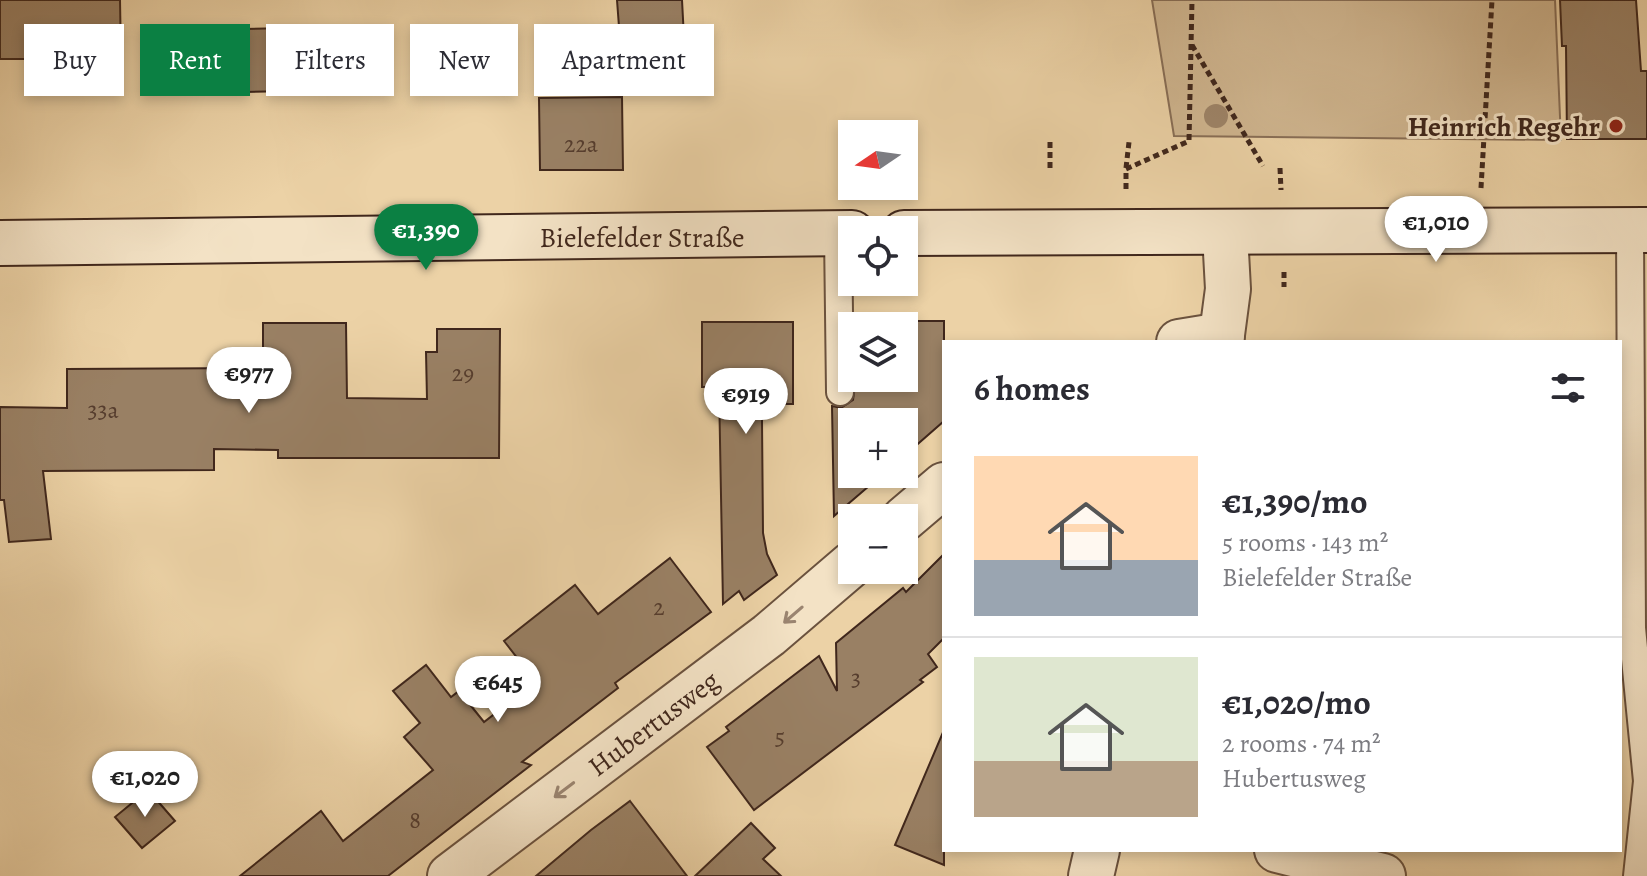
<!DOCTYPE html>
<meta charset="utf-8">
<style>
:root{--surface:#fff;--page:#f7f7f7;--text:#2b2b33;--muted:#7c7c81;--line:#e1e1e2;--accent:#0b8043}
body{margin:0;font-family:Alegreya,serif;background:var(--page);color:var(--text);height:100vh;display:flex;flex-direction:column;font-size:30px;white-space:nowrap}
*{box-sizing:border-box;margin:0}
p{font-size:26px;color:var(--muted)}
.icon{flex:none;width:44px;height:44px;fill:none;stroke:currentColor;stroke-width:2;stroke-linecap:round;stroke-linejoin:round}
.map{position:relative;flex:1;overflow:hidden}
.sheet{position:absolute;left:942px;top:340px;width:680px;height:512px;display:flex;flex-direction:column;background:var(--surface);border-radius:0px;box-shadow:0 4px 12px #0003}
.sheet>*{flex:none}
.top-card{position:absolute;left:24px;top:24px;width:760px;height:72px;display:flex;gap:16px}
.needle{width:52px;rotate:257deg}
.buttons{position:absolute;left:838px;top:120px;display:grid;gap:16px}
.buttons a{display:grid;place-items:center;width:80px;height:80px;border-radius:0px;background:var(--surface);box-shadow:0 4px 12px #0003;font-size:40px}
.price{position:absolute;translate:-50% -68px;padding:0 18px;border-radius:28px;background:#fff;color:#222;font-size:26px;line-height:52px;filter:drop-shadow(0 2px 4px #0008)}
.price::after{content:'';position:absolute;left:50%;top:48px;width:24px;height:18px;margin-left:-12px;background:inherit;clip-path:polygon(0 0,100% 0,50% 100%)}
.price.active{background:var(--accent);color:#fff}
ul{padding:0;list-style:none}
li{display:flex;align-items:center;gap:24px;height:200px;padding:0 32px}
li+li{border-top:2px solid var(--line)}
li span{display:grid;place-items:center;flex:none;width:224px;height:160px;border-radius:0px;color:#555}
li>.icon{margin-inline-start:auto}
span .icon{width:96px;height:96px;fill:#fffc;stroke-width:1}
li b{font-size:34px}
h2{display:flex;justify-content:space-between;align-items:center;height:96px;padding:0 32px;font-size:34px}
.chip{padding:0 28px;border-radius:0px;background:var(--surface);box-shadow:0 4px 12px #0003;font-size:28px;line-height:72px}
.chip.active{background:var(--accent);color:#fff}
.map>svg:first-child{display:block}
.green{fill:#cfb58f;stroke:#886e56;stroke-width:2}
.building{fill:#998064;stroke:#40271c;stroke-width:2}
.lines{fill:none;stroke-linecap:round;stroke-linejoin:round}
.service-casing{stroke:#6b523e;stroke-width:30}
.minor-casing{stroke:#6b523e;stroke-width:48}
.tertiary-casing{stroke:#6b523e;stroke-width:48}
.secondary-casing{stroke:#40271c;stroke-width:48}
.path{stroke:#40271c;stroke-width:5;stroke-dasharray:6 4;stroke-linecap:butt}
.service{stroke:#f3e2c5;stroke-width:26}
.minor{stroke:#f3e2c5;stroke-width:44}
.tertiary{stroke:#f3e2c5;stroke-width:44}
.secondary{stroke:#f3e2c5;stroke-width:44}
.tree{fill:#9d8367}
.oneway{stroke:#9a8470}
.poi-dot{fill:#8f2418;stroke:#f3e2c5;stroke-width:3}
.labels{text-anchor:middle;stroke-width:6;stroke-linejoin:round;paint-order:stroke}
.number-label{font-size:24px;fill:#563d2e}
.poi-label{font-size:28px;font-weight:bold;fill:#40271c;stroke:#f3e2c5;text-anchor:end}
.street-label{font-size:28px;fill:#40271c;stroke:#f3e2c5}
</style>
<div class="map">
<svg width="1647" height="876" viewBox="0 0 1647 876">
<rect width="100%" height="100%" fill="#ecd2a6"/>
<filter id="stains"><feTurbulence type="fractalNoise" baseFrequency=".0025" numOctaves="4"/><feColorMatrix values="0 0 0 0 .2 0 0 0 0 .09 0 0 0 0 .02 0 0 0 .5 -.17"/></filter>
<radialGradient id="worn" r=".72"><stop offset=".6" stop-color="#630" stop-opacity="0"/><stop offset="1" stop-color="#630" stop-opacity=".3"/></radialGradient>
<!-- green -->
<path class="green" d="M1152,0h403l6,140 -387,-4z"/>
<!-- building -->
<g class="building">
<path d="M0,0h120l1,59h-121z"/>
<path d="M617,0h65l2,38 -64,2z"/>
<path d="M1560,0h76l5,71h6v68h-80l-1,-93h-4z"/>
<path d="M289,28l1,63 -45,1 -1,-63z"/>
<path d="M622,97l1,73h-83l-1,-72z"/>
<path d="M905,321h39v100l-40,35v-34h-52v52h31l-49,42 -2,-110 9,2 12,-8 3,-22h48v-52h-3z"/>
<path d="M702,322h91v82h-29l-2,17 1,112 4,21 10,21 -33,25 -5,-9 -16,13 -4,-217h-17z"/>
<path d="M263,323h83l1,75 80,1 -1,-47h11v-23h63l-1,129h-221v-8l-64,-1v21l-171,1 8,68 -42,3 -5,-42h-4v-93l67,1v-39l196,-1z"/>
<path d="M944,554v84l-16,16 9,13 -17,13 3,2 -169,128 -47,-63 22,-16 -3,-4 93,-71 18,35 -1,-48 67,-55 3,4z"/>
<path d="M670,558l41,54 -96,71 3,5 -96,74 9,3 -143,111h-148l81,-65 22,30 90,-71 -29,-33 16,-14 -27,-32 33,-26 25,32 8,-6 25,31 52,-40 -32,-41 71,-56 23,29z"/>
<path d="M944,730v135l-49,-20z"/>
<path d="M148,790l27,31 -33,27 -27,-31z"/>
<path d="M630,801l57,75h-151l55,-46z"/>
<path d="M751,823l24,25 -12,11 18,17h-86z"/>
</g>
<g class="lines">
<defs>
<g id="service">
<path d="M1630,231l2,397 15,153 -10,95"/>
<path d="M838,234l2,158"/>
</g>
<g id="minor">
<path d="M1179,342l43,-7"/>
<path d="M904,519l40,-34"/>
<path d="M1277,850l106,26"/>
<path d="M450,876l319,-241 83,-71"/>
</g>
<g id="tertiary">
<path d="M1221,342l7,-53 -3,-55"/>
<path d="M1091,876l6,-26"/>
</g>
<g id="secondary">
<path d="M904,233l743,-3"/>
<path d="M0,243l852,-10"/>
</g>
</defs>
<!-- service casing -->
<use href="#service" class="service-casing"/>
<!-- minor casing -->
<use href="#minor" class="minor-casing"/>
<!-- tertiary casing -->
<use href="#tertiary" class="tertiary-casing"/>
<!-- secondary casing -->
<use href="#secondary" class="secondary-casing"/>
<!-- path -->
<g class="path">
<path d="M1192,45l71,121"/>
<path d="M1050,142v27"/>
<path d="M1126,168l3,-26"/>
<path d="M1280,168l1,22"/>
<path d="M1481,188l11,-188"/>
<path d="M1126,189v-20l63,-28 3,-141"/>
<path d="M1284,272v15"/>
</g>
<!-- service -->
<use href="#service" class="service"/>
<!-- minor -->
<use href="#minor" class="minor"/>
<!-- tertiary -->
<use href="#tertiary" class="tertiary"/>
<!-- secondary -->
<use href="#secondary" class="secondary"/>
</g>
<!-- trees -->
<circle class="tree" cx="1216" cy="116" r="12"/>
<!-- one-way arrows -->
<defs><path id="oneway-shaft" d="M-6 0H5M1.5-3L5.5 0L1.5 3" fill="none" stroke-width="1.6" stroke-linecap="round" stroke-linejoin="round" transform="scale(2)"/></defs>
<g class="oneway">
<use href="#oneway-shaft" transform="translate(793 615) rotate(139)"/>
<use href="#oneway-shaft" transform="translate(564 790) rotate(143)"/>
</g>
<!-- markers -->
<circle class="poi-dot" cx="1616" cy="126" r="8"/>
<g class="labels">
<!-- number labels -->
<g class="number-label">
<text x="581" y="152">22a</text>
<text x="463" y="381">29</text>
<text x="103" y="418">33a</text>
<text x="659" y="615">2</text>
<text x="856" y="686">3</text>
<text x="780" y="745">5</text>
<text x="415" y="828">8</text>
</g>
<!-- poi labels -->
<g class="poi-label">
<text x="1600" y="136">Heinrich Regehr</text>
</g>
<!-- street labels -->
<g class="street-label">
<text x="642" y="247">Bielefelder Straße</text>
<text transform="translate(653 723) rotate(-37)" y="10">Hubertusweg</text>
</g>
</g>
<rect width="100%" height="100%" filter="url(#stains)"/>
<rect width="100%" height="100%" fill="url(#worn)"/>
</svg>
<div class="buttons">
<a><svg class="needle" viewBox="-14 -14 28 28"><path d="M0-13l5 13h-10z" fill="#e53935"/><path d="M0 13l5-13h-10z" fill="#7c7c81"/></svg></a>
<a><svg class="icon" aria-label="locate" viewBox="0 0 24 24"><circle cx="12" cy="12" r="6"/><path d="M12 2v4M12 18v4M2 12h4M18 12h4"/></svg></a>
<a><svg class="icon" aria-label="layers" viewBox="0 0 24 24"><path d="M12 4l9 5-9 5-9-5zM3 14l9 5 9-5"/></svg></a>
<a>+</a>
<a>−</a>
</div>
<b class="price" style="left:1436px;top:264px">€1,010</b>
<b class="price active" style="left:426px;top:272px">€1,390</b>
<b class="price" style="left:249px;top:415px">€977</b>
<b class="price" style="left:746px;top:436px">€919</b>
<b class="price" style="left:498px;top:724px">€645</b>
<b class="price" style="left:145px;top:819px">€1,020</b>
<div class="top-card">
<a class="chip">Buy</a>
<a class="chip active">Rent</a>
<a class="chip">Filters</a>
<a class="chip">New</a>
<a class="chip">Apartment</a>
</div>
<section class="sheet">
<h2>6 homes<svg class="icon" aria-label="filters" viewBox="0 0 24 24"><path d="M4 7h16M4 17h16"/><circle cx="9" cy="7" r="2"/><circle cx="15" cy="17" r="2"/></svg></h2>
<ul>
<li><span style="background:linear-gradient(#ffd9b3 65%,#9aa5b1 0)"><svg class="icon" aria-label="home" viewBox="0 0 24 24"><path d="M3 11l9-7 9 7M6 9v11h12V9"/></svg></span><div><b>€1,390/mo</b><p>5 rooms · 143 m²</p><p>Bielefelder Straße</p></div></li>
<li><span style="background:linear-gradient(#dfe7d0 65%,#b9a48a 0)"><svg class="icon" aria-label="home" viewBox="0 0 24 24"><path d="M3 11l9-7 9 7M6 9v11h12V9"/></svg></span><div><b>€1,020/mo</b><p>2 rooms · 74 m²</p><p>Hubertusweg</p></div></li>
</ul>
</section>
</div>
